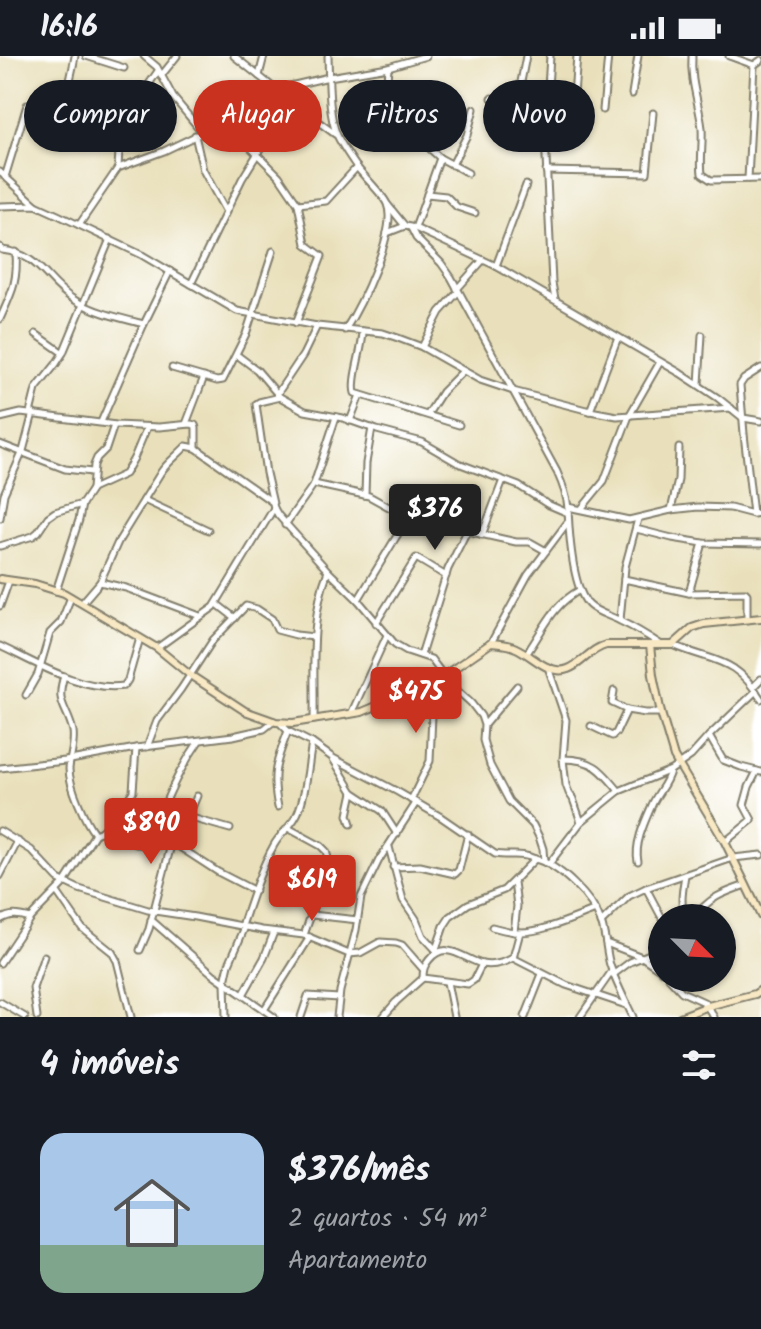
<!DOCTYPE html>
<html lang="pt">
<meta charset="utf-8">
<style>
:root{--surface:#171b24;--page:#242831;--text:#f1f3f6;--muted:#9ea1a6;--accent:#c8321e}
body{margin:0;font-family:Kalam,sans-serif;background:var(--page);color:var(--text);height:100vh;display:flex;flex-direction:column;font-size:30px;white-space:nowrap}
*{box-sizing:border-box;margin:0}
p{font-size:26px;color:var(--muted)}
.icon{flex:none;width:44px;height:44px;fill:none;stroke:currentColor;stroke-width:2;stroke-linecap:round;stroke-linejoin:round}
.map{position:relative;height:961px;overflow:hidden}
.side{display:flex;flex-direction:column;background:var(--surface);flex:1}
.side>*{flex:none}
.guide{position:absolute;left:24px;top:24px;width:714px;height:72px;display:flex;gap:16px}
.needle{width:52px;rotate:114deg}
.controls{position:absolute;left:648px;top:848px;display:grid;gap:16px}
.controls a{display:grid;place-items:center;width:88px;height:88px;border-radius:50%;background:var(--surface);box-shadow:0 2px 6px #0004;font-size:40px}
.price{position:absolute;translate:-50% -68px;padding:0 18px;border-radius:8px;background:var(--accent);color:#fff;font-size:26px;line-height:52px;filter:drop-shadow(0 2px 4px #0008)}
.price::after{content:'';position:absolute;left:50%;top:48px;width:24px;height:18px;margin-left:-12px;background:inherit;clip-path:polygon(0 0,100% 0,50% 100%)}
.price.on{background:#222;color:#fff}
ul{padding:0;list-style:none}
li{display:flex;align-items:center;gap:24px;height:200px;padding:0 40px}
li span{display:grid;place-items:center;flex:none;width:224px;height:160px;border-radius:24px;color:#555}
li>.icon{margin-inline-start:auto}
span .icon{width:96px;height:96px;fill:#fffc;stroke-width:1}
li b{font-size:34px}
h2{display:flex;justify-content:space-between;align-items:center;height:96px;padding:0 40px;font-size:34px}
.pill{padding:0 28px;border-radius:36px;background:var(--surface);box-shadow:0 2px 6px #0004;font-size:28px;line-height:72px}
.pill.on{background:var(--accent);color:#fff}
.status{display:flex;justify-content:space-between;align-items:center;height:56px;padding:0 40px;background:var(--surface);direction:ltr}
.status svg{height:22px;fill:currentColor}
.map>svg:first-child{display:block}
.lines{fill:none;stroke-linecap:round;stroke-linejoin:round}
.street-casing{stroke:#827e6c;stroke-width:9}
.secondary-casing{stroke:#827e6c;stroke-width:10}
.street{stroke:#fff;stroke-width:5}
.secondary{stroke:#f8e8c3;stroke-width:6}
</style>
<div class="status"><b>16:16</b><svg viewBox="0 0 49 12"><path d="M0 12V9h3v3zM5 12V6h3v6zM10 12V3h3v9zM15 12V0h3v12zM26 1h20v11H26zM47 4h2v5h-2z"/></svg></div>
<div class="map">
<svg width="761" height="961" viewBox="0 0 761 961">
<rect width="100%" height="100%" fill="#fff"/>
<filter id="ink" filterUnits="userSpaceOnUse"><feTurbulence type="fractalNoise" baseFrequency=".0125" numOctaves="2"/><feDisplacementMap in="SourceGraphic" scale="16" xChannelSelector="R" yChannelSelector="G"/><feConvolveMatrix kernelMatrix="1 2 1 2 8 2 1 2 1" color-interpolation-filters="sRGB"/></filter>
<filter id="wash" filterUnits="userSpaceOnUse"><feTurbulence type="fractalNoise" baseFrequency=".006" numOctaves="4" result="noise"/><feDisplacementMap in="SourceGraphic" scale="32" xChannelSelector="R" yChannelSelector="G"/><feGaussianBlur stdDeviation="1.8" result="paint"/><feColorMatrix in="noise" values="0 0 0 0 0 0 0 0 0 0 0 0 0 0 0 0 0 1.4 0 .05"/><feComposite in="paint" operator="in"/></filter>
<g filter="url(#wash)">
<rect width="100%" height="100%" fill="#e9e0bb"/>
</g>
<g filter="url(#ink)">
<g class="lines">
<defs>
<g id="street">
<path d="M86,0l38,12"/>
<path d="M144,0l13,11 16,30 29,35"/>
<path d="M234,0l60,48 41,30"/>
<path d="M328,0c1,23 0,58 9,79 5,11 13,22 19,31 8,11 27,28 31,38 11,26 -27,103 -42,126"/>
<path d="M550,0l-5,80 7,147 3,16"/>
<path d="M692,0c-2,25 7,47 10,72 1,16 -2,31 0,46l9,6 50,-1"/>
<path d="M729,0l25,9"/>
<path d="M754,9l7,-5"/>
<path d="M161,20l16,-20"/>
<path d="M259,20l5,-20"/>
<path d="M632,38l6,-38"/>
<path d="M386,39l44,54 10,9 28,15"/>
<path d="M492,42l25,4"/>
<path d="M573,52l4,-52"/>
<path d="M603,54l5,-54"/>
<path d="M56,58c12,-18 15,-37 19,-58"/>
<path d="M211,73l34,13 34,34 19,28 8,40 16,12 -26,67"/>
<path d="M375,76l11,-37 2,-28"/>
<path d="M511,78l15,-78"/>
<path d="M195,79l8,35 22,40"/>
<path d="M452,109l15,-30 7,-26"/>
<path d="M118,112c0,-40 18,-66 40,-97"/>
<path d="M546,115l101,2 6,-60"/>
<path d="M0,116l36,33"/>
<path d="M5,121l22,-72"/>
<path d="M748,123l6,-114"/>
<path d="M427,138l19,2 11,11 18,6"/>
<path d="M298,148l28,-3 31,-34"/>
<path d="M388,149l17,21"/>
<path d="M0,150l36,-1 22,10 84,40 95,56 80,15 66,7 15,5 24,9 58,33 33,11 77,20 27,5 114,-8"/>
<path d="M79,169l39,-57 46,-17 46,-22 46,-32 21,-8 52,-12 59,-10 38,-11"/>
<path d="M411,172l5,10 25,25 10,14 106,195c5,11 10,24 11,36 1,24 4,80 21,97 8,8 23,11 33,17 13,6 26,14 38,22"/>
<path d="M415,172l25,-70"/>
<path d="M387,177l18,-7 10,2 81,38 184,107 38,25 25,20 18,3"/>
<path d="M0,191l2,3c38,4 43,31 71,49 20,13 47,19 71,25"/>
<path d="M496,210l30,-81"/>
<path d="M191,228l51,-105 25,-41 5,-13 4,-6 18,-15"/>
<path d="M457,233l26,-29"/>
<path d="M0,263c12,-27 18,-37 16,-67"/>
<path d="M363,275c0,18 -12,48 -8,62l104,32"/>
<path d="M36,278l27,19"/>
<path d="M422,291l18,-35 18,-20"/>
<path d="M237,299l20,15 23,27 25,14 38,7 34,12 45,12 36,21 61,23 28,18 21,9"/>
<path d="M172,312l45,13 6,-1 23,-46 27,-83"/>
<path d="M699,328l3,-49"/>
<path d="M277,338l26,-39 14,-29"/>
<path d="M280,341l-21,5 -3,2 10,69 8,35 4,7 50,56 30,29 37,44 12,7 24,8 18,24 22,20 10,13 3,9 -1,15 7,25 19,36 24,24 6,12 4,12 1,13"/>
<path d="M590,355l28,-74"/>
<path d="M30,357l6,-24 20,-25 7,-11 47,-114"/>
<path d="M428,358l14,-22 20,-20"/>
<path d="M0,362l21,-5 95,12 43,2 32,-3 4,1 1,3v20"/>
<path d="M350,365l10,-26"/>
<path d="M101,366l43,-98 26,-53"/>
<path d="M186,368l18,-47"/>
<path d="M0,388l65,25 27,3"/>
<path d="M314,428l55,12 38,21"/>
<path d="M92,433l2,-24 3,-7 9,-9 8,-24"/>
<path d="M365,439l1,-32 6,-35"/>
<path d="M144,444l64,30"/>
<path d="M568,451l61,13 42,-10 27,-3 32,1 23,6 8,-1"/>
<path d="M582,452l22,-27 25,-65 31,-54"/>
<path d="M671,454l7,-30 1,-32"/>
<path d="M753,458l-9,-80 -4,-49 4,-6 17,-11"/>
<path d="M0,462l4,-24 19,-43 10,-38"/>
<path d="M285,469l29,-41 22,-67"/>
<path d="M636,473l36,9 31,5 58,1"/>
<path d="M482,479l21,-55"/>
<path d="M0,490l33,-10 5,-4 10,-15 7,-5 27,-8"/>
<path d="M624,523l65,14 56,-1 2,2v25"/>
<path d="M100,526l26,6 74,28"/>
<path d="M56,535l23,-71 3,-16 10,-15 33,-15 9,-16 13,-31"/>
<path d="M689,537l14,-50"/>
<path d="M358,544l60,-99 49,30 49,11h14l16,9"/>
<path d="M82,547l18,-21 18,-40 43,-70c7,-10 17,-17 25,-26l10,2 75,53"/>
<path d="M217,548l18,14"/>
<path d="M0,550l9,-25"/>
<path d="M620,564l5,-53 13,-48"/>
<path d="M376,567l40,-65 30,18"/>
<path d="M491,587l37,-68 39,-52"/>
<path d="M673,589c42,18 61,11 88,54"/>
<path d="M0,590c36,17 83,46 124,40l4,-6 12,-42"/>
<path d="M157,592l57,-41 60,-99"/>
<path d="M527,597c17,-24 25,-48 53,-63"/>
<path d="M421,599l27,-86 19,-38"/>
<path d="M548,611l18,53 -3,39 3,26 3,8 4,6 8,23"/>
<path d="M64,620c-9,28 3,30 9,55 2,14 -3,25 -4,38 0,16 16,53 26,65"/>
<path d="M753,631l8,-8"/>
<path d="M614,635l-2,12 15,7"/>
<path d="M26,639l12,-21 12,-41 11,-11 10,-25"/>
<path d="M351,658l36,-79"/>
<path d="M314,664c1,-51 -5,-100 14,-149"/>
<path d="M280,667l8,8 24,12 21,15 65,34 43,25 54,37c14,3 27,-2 40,5"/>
<path d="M485,668l32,-38"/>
<path d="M591,670l21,10 4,-3 11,-23 18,3h16"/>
<path d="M709,680l14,24 18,7 20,5"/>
<path d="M147,691l10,-26 24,-32 32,-49 33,-34 11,3 15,10 5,11 19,5 18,2"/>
<path d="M333,703l20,33 29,19 15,23"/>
<path d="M563,703c30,0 38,10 56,32"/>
<path d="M0,712l65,-7 71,-13 97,-12 31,-7 10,-8"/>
<path d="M411,744l19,-39 2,-46 8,-38"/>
<path d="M278,751c-7,-34 -2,-44 10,-76"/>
<path d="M188,761l42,12"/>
<path d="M351,768l-3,-9 5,-23"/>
<path d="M288,772l33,18 5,5 2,7 -1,8 -10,26 -6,23 -7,20"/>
<path d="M0,775l31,19 27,29 21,10 69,21 47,7 67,13 42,5 45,19 11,-1 20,-11 16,1 6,2 21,24"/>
<path d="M101,776l35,12 42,2 40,26 37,19"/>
<path d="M725,786l27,-22 -8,-15 5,-18 8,-16"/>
<path d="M149,790c13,-38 27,-72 50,-105"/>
<path d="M389,791l14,53 13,19 7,17 14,15"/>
<path d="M638,805c-4,-17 7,-40 14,-56 5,-12 15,-21 18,-34"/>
<path d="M549,808l32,-42 38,-31 52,-21 20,-14 18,-20 47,-45"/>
<path d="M393,811l27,-1 35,8 4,-4 9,-36"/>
<path d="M685,819c-2,13 -6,31 1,43"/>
<path d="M0,820l18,-35"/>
<path d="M514,826l3,24 -3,26"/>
<path d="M646,832l16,30"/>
<path d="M57,836l25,36 30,24 5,9 14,56"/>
<path d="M312,859l46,5"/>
<path d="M695,862c12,-20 30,-26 51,-33"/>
<path d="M0,864c11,-7 18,-5 30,-2"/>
<path d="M151,864l62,54 61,43"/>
<path d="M601,867l28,-27 17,-8 87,-30 28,-3"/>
<path d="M242,870c9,-27 18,-56 32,-81 7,-13 20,-20 25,-35 8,-21 9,-45 13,-67"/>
<path d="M492,871c8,2 17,5 26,5 23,1 56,-14 78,-22"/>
<path d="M606,887l36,14 20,14"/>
<path d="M436,893l8,-23 6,-9 18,-13 36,-14 31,-31c25,6 58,40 66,63 5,14 5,29 9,43 6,18 15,35 23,52"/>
<path d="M140,894l9,-21 22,-84 17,-28 9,-21"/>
<path d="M513,902l7,-26"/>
<path d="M0,907l30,-45 34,-35 31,-49c2,-1 4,-1 6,-3 4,-2 30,-36 32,-40l3,-43"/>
<path d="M614,918l16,-12 32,-13"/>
<path d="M423,922l45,6 6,-4 8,-16"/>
<path d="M669,922l13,14 22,10 10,15"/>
<path d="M447,926l7,35"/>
<path d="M243,939l21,-37 10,-26"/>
<path d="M0,946l25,15"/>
<path d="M264,954l46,-73"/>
<path d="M37,961l-4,-29 11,-32"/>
<path d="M226,961l-1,-35 4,-18 16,-37"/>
<path d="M301,961l7,-21 31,2"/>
<path d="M337,961l3,-26 16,-61 5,-33 18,-37 37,-57"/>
<path d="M383,961l13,-15 27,-24c0,-8 1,-12 6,-18 17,-21 34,-1 53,4 11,2 22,-1 31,-6l53,27 60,20"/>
<path d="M525,961l17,-43"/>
<path d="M580,961l32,-46"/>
</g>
<g id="secondary">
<path d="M0,523l35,5 29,9 93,55 33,27 55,36 31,11 17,1 69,-11 12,-5 35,-24 34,-7 48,-33c8,1 17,1 25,5 16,7 33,28 52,21 14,-5 22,-20 38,-24h67l19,-17 12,-4 57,-6"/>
<path d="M650,589l3,30 8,38 13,44 51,85 36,74"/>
<path d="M680,961l28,-11 47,-12 6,-4"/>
</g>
</defs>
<!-- street casing -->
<use href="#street" class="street-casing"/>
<!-- secondary casing -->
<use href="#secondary" class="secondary-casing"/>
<!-- street -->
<use href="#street" class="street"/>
<!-- secondary -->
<use href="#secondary" class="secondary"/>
</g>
</g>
</svg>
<div class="controls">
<a><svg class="needle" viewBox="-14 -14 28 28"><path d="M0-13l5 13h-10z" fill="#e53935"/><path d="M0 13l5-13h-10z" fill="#9ea1a6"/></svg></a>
</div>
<b class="price on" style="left:435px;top:496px">$376</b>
<b class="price" style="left:416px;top:679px">$475</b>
<b class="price" style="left:151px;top:810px">$890</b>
<b class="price" style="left:312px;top:867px">$619</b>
<div class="guide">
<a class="pill">Comprar</a>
<a class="pill on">Alugar</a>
<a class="pill">Filtros</a>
<a class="pill">Novo</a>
</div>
</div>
<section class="side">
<h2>4 imóveis<svg class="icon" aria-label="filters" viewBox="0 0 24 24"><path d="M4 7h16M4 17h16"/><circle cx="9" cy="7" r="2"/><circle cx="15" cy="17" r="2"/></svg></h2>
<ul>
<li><span style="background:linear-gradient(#a9c7e8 70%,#7fa58c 0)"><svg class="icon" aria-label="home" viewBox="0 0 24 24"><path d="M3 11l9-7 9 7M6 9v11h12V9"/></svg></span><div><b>$376/mês</b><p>2 quartos · 54 m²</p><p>Apartamento</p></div></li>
</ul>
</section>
